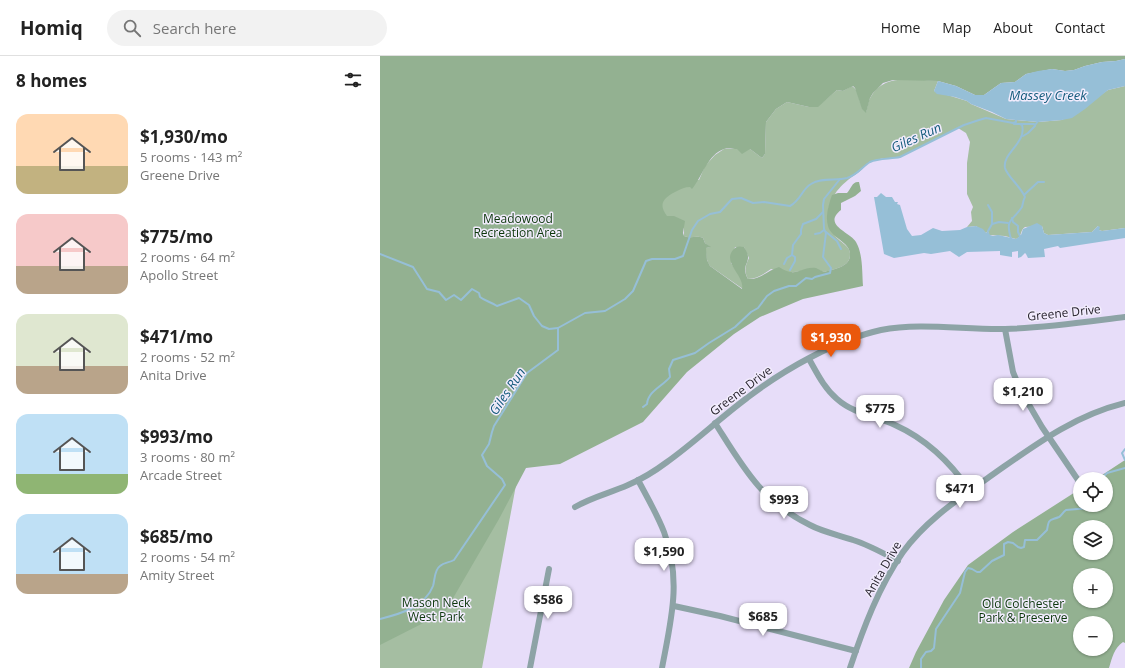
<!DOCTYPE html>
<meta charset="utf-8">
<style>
:root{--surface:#fff;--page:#f2f2f2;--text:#222;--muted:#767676;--line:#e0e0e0;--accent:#ea580c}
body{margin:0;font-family:"Open Sans",sans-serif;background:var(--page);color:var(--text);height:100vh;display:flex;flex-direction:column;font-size:15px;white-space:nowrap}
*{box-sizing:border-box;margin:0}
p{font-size:13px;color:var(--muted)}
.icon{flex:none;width:22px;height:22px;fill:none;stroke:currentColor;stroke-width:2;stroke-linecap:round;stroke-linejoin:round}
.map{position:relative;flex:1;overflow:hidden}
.panel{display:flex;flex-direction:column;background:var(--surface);width:380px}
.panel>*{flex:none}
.controls{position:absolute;left:693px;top:416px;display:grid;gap:8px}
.controls a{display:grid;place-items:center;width:40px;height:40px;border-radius:50%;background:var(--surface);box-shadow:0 1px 3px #0004;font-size:20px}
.price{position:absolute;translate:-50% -34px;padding:0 9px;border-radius:8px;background:#fff;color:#222;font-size:13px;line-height:26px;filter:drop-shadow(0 1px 2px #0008)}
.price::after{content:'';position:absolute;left:50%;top:24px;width:12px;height:9px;margin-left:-6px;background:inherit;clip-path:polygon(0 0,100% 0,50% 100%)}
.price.current{background:var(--accent);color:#fff}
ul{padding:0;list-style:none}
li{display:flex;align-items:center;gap:12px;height:100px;padding:0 16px}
li span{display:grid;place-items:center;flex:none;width:112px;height:80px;border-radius:12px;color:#555}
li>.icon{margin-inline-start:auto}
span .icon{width:48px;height:48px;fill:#fffc;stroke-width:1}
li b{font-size:17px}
h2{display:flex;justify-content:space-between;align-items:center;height:48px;padding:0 16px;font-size:17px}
header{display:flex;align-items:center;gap:24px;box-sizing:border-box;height:56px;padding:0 20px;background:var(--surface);border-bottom:1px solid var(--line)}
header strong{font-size:19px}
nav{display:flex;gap:22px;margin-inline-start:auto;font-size:14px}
.search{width:280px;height:36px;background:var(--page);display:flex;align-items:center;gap:10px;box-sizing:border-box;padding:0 14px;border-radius:22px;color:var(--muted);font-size:15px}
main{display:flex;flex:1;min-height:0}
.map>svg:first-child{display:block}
.green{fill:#a5bea2}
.forest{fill:#93b191;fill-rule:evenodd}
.water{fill:#96bfd7}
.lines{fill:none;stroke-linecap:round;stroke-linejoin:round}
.stream{stroke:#96bfd7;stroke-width:2}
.minor{stroke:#8da3a6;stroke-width:6}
.labels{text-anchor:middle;stroke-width:3;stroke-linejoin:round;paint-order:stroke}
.park-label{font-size:12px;fill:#0c370b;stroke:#f2ecfd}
.street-label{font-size:12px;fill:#231f29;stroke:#f2ecfd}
.water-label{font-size:13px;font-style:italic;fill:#145b7c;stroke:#f2ecfd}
</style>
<header>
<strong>Homiq</strong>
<div class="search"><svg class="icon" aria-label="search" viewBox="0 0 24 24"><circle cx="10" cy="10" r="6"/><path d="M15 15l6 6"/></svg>Search here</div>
<nav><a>Home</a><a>Map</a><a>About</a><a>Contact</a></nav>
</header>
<main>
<section class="panel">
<h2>8 homes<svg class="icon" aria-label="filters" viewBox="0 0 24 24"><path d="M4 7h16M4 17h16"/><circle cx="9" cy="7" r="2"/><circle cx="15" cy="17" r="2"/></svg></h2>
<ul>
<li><span style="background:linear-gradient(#ffd9b3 65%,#c2b280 0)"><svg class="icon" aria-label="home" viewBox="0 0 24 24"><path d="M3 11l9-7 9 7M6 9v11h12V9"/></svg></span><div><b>$1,930/mo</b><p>5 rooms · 143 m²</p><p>Greene Drive</p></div></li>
<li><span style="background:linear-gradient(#f6c9c9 65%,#b9a48a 0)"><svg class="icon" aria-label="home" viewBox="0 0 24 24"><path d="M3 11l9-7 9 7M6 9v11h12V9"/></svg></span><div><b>$775/mo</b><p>2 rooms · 64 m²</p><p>Apollo Street</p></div></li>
<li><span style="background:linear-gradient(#dfe7d0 65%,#b9a48a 0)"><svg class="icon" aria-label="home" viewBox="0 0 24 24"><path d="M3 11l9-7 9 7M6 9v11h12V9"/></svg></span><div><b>$471/mo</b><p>2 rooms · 52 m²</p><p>Anita Drive</p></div></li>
<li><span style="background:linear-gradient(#bfe0f5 75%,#8fb573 0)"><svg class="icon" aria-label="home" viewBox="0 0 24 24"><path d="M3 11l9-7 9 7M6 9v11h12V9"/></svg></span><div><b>$993/mo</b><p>3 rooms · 80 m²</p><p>Arcade Street</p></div></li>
<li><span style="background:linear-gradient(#bfe0f5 75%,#b9a48a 0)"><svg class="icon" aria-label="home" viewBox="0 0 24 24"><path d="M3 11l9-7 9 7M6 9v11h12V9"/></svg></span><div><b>$685/mo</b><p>2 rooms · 54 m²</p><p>Amity Street</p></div></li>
</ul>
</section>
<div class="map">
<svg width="745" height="612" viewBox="0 0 745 612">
<rect width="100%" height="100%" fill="#e7ddf9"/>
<!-- green -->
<path class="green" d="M0,0l319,124 6,-14 10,-11 9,-6h26l12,9 3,-4 1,-32 10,-13 11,-7 22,5 14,-5 14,-12 6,1 9,-5c7,4 6,12 9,18 1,3 4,6 5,8 2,-6 2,-12 6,-17 13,-22 45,-15 66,-14l-4,10 33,10 4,3 35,15 32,3 24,-2 46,-30 17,-4v142l-23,3 -3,-1 -1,-4 -6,6 -44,3 -4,-2 -2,-7 -17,1c-5,3 -3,10 -9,12l-11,-3 -16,-1 -1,-4 -2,2 -10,-7 -9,1 5,-6 -1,-9 2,-5 -6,-13v-31l3,-21 -4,-9 -8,-5 -58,29c-9,2 -21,0 -30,5 -4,2 -7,7 -11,10 -15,10 -28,21 -31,40 0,2 -1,6 0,9 1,4 4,9 6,13 4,8 17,11 16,21 0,12 -16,14 -26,17 -16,-7 -16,-1 -30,0 -8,1 -15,-1 -23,-3 -7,5 -14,10 -23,10 -4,-8 -3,-13 1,-21l-5,-11h-9l-4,16c5,8 13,17 12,26l-33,-23c-4,-6 -4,-11 -4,-18l4,-1 -5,-4 -2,-5c-7,-3 -12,1 -19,-2v-9l-160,215 -42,226h-102z"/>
<!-- forest -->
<g class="forest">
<path d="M0,0h745v3l-9,2 -14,1 -17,4 -11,4 -9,1 -13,-2 -26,5 -11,8 -14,1 -17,12h-9l-19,-9 -18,-5 -45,-1 -10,3 -10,10 -3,5 -4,15 -4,-4 -7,-21 -2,-2 -10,5 -6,-1 -19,17h-9l-22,-5 -11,7 -10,13 -1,32 -3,4 -12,-9 -8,5 -5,-5c-4,0 -9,-1 -13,0 -16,5 -22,28 -32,40l-2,-2c-5,0 -9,2 -13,4 -12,6 -20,12 -10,25h7l11,5 -2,12 1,3c7,3 12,-1 19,2l2,5 6,4 -5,1 1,12 3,6 32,23c3,-13 -20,-26 -9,-39 3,-4 6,-4 11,-3 11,16 -5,16 4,32 12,1 20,-9 31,-12 18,12 21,-1 37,1 2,1 6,3 8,4 10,-3 27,-5 26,-18 0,-12 -19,-16 -22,-28 -3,-10 1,-22 4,-31l6,-2h9c4,-4 5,-12 12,-11l2,9 -6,5 -14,7v7c-19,15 9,22 15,32 7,12 6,30 7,44l-60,13 -43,18 -26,17 -47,38 -44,50 -83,42 -34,4 -27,51 -54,93 -65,33z"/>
<path d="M745,404v183l-2,-1c-9,6 -11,16 -14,26h-200l7,-16 28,-52 24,-35 45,-33 67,-43v16h26v-26h-10zM700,471h26v26h-26zM700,519h26v26h-26zM700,567h26v26h-26z"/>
</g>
<!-- water -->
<g class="water">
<path d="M745,3v27l-17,4 -23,19 -13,9 -10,2 -24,2 -32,-3 -14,-7 -21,-8 -4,-3 -12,-4 -18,-3 -3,-3 4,-10 18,5 19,9h9l17,-12 14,-1 11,-8 12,-3 14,-2 13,2 9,-1 11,-4 17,-4 14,-1z"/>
<path d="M501,137l5,4h6l3,5h3l-1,2 3,1 7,24 5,7 9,-1 12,-7 9,3 18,-1 7,-3 9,-1 7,3 3,4 2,-2 2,4 3,1 5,-1 18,4 5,-4 2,-6 14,-6 5,3 2,7 4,2 44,-3 6,-6 2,1 -1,3 3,1 23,-3v10l-65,10 -2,-2 -14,3 1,8 -17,1 -2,-4 -1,-1 -4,4 -3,1v-7l-6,1v5l-12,-2v-4l-33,1 -8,5 -9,-6 -19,3 -7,-1 -30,5 -10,-4 -10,-57h3z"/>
</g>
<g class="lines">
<!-- stream -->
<g class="stream">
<path d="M641,68h13l1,2 -7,7 -5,3"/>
<path d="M655,69l4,-5"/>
<path d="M644,139l14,-13h6"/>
<path d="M608,149l4,7v12"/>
<path d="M632,162l1,4 5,4v6l3,6"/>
<path d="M608,175l4,-7 7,-2 9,1"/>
<path d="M446,176l11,9 4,8"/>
<path d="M435,178l5,-1 4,-3"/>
<path d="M631,183c-6,-21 1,-17 11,-32 1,-3 1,-7 3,-10 -4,-10 -18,-21 -20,-29 -3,-15 22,-25 17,-43l-2,-1h-6"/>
<path d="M0,198l33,13 14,22 12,3 7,8 8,-5 7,5 11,-11 7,4 1,4c5,4 11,5 17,9l22,-8 10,7 5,11 8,10 7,3 9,-1"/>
<path d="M404,208l3,-6 5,-3 1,-10 8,-11v-4l2,-6 13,-5 7,-7"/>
<path d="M410,214l5,-9v-4l-3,-2"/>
<path d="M263,351l4,-3c1,-13 16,-18 23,-27l-1,-8 4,-9 22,-7 14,-10 26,-16 16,-15 7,-4 9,-12 7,-5 15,-5h7l10,-8 6,1 3,-2 15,-4 1,-5 -8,-11 3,-24 -2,-4 -1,-24 1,-6 16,-20"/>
<path d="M745,393l-3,4 3,7"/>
<path d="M721,423l6,-6 18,-5"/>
<path d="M0,563c20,-5 45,-12 53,-33 2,-6 1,-16 7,-20 4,-4 9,-3 14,-6l51,-75 -3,-6 -15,-13 -5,-11 7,-11 3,-12 2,-6 33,-53 31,-23v-22l27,-15 20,-2 20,-12 8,-8 13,-30 6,-2h23l8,-3 9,-26 6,-9 12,-7 10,-2 12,-13 9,-1 12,5 11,-1 26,4c11,-6 12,-17 21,-22 10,-7 25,-3 36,-6 10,-3 15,-11 23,-16 8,-4 21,-3 30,-5l64,-32 15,-5 7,-2 27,5 3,-1v-5"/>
<path d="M541,612v-9l5,-7 5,-1 3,-3 2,-19 24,-36 5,-21 3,-4 4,1 5,3h3l12,-11 12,-6v-11l4,-2 5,1 5,4 3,1 3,-1 1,-7h12l10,-10c2,-12 2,-9 12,-13 2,-1 4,-5 7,-7l23,-2 5,-3"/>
</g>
<!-- minor -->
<g class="minor">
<path d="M625,273l8,43 8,19 21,36 36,53"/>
<path d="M429,303c8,14 15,29 28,40 17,15 38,17 58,26 31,14 56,38 75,66"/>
<path d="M335,367c28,44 46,78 95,102 13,7 29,10 43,15 16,5 30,13 45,21"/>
<path d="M258,424c9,17 19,34 26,52 18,48 7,88 -2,136"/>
<path d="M195,451c17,-10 35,-14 53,-22 14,-6 27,-14 39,-23 28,-20 53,-44 80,-64 36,-28 89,-58 134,-68 39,-8 84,0 124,-1 40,-1 80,-7 120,-12"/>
<path d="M294,550l46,10 136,35"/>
<path d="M150,612l19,-99"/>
<path d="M470,612c13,-39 29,-82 53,-116 23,-32 57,-54 89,-77 43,-30 81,-59 133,-72"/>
</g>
</g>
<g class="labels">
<!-- park labels -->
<g class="park-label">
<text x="138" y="167">Meadowood<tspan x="138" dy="14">Recreation Area</tspan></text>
<text x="56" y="551">Mason Neck<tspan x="56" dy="14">West Park</tspan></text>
<text x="643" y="552">Old Colchester<tspan x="643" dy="14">Park &amp; Preserve</tspan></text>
</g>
<!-- street labels -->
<g class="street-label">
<text transform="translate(684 257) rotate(-6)" y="4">Greene Drive</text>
<text transform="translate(361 335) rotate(-37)" y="4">Greene Drive</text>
<text transform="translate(503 513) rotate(-60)" y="4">Anita Drive</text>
</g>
<!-- water labels -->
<g class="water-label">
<text x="668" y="44">Massey Creek</text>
<text transform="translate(536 81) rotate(-24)" y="5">Giles Run</text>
<text transform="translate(127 335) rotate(-56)" y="5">Giles Run</text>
</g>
</g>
</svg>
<div class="controls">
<a><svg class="icon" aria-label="locate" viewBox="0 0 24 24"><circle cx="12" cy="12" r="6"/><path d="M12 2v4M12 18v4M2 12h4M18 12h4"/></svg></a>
<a><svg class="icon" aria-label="layers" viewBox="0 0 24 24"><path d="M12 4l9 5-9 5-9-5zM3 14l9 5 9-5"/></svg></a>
<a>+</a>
<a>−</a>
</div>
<b class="price current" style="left:451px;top:302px">$1,930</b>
<b class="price" style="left:643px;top:356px">$1,210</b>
<b class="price" style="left:500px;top:373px">$775</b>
<b class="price" style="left:580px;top:453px">$471</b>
<b class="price" style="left:404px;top:464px">$993</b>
<b class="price" style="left:284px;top:516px">$1,590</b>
<b class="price" style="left:168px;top:564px">$586</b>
<b class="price" style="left:383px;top:581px">$685</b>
</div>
</main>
